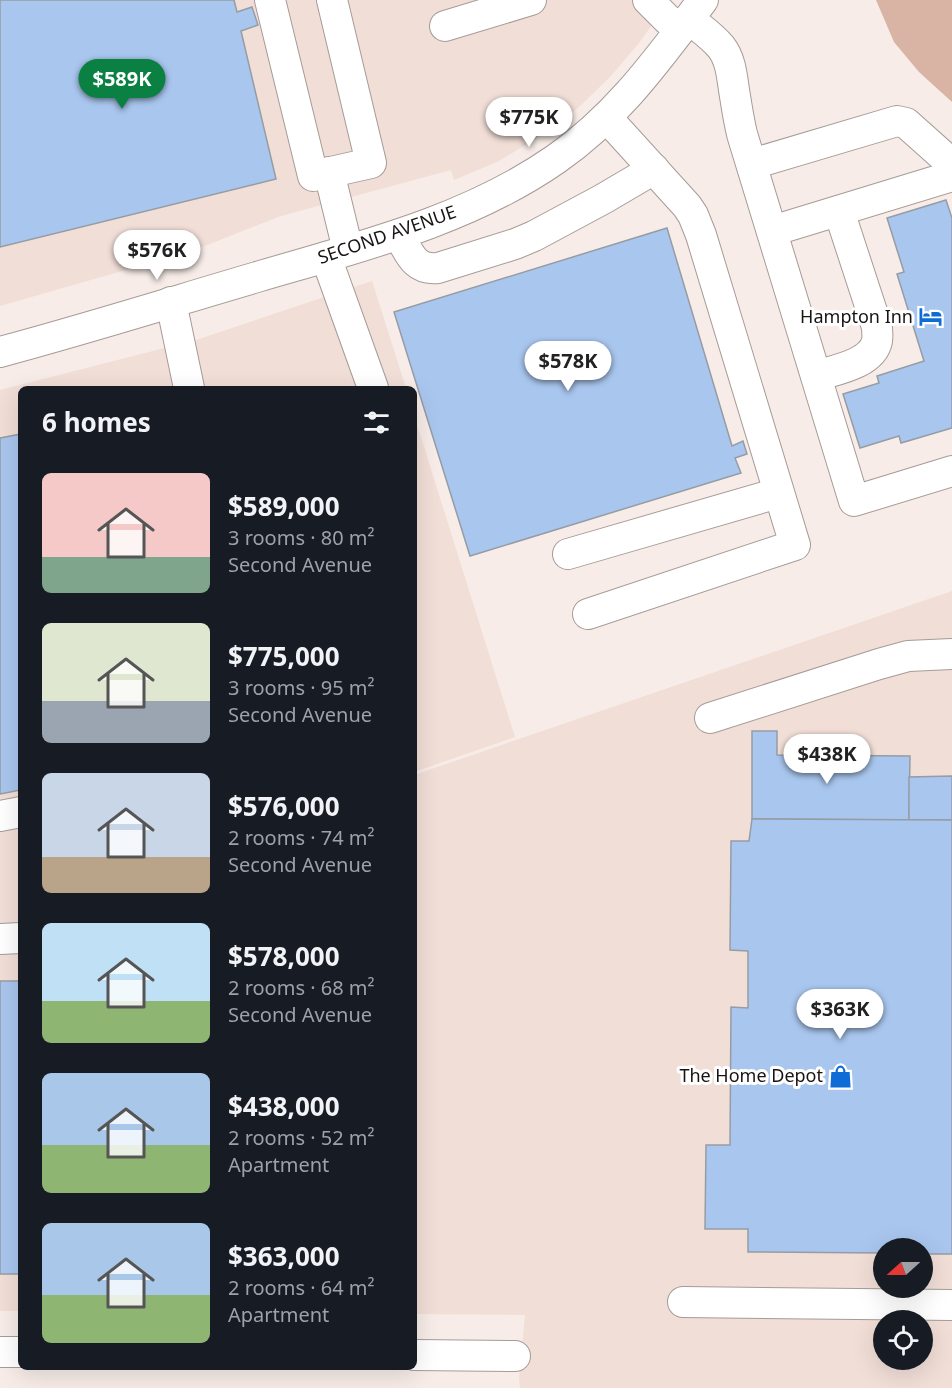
<!DOCTYPE html>
<meta charset="utf-8">
<style>
:root{--surface:#171b24;--page:#20242c;--text:#f1f3f6;--muted:#9ea1a6;--accent:#0b8043}
body{margin:0;font-family:"Noto Sans",sans-serif;background:var(--page);color:var(--text);height:100vh;display:flex;flex-direction:column;font-size:22px;white-space:nowrap}
*{box-sizing:border-box;margin:0}
p{font-size:20px;color:var(--muted)}
.icon{flex:none;width:33px;height:33px;fill:none;stroke:currentColor;stroke-width:2;stroke-linecap:round;stroke-linejoin:round}
.map{position:relative;flex:1;overflow:hidden}
.drawer{position:absolute;left:18px;top:386px;width:399px;height:984px;display:flex;flex-direction:column;background:var(--surface);border-radius:9px;box-shadow:0 6px 24px #0002}
.drawer>*{flex:none}
.needle{width:39px;rotate:249deg}
.controls{position:absolute;left:873px;top:1238px;display:grid;gap:12px}
.controls a{display:grid;place-items:center;width:60px;height:60px;border-radius:50%;background:var(--surface);box-shadow:0 6px 24px #0002;font-size:30px}
.price{position:absolute;translate:-50% -51px;padding:0 14px;border-radius:21px;background:#fff;color:#222;font-size:20px;line-height:39px;filter:drop-shadow(0 2px 3px #0008)}
.price::after{content:'';position:absolute;left:50%;top:36px;width:18px;height:14px;margin-left:-9px;background:inherit;clip-path:polygon(0 0,100% 0,50% 100%)}
.price.selected{background:var(--accent);color:#fff}
ul{padding:0;list-style:none}
li{display:flex;align-items:center;gap:18px;height:150px;padding:0 24px}
li span{display:grid;place-items:center;flex:none;width:168px;height:120px;border-radius:9px;color:#555}
li>.icon{margin-inline-start:auto}
span .icon{width:72px;height:72px;fill:#fffc;stroke-width:1}
li b{font-size:26px}
h2{display:flex;justify-content:space-between;align-items:center;height:72px;padding:0 24px;font-size:26px}
.map>svg:first-child{display:block}
.built{fill:#f1ded7;fill-rule:evenodd}
.green{fill:#d9b3a3}
.building{fill:#a9c6ee;stroke:#969ca4;stroke-width:1.5}
.lines{fill:none;stroke-linecap:round;stroke-linejoin:round}
.minor-casing{stroke:#a69b97;stroke-width:32}
.minor{stroke:#fff;stroke-width:30}
.labels{text-anchor:middle;stroke-width:6;stroke-linejoin:round;paint-order:stroke}
.street-label{font-size:18px;fill:#181413;stroke:#fff}
.poi-label{font-size:18px;fill:#181413;stroke:#fff;text-anchor:end}
</style>
<div class="map">
<svg width="952" height="1388" viewBox="0 0 952 1388">
<rect width="100%" height="100%" fill="#f7ece7"/>
<!-- built -->
<g class="built">
<path d="M0,0h670l-31,43 -29,34 -32,31 -38,28 -41,25 -45,19 -3,-10 -170,46 -89,35 -192,55z"/>
<path d="M372,281l34,107h-385v923h-21v-921l196,-50z"/>
<path d="M414,415l101,322 -101,35z"/>
<path d="M952,591v797h-432l-1,-9 6,-64 -111,-1v-539zM884,1248h38v39h-38zM884,1320h38v39h-38z"/>
</g>
<!-- green -->
<path class="green" d="M876,0h76v102l-33,-30 -25,-30z"/>
<!-- building -->
<g class="building">
<path d="M0,0h234l3,12 15,-5 6,18 -17,6 35,148 -276,68z"/>
<path d="M946,200l6,18v210l-51,15 -2,-7 -39,12 -17,-54 36,-11 -2,-7 47,-15 -27,-87 7,-2 -17,-54z"/>
<path d="M667,228l65,218 11,-5 4,13 -12,4 6,15 -271,83 -76,-244z"/>
<path d="M21,434v356l-21,4v-356z"/>
<path d="M752,731h25v24l133,1 -1,64 -157,-1z"/>
<path d="M952,776v44h-43v-43z"/>
<path d="M752,819l200,1v434h-30v-6h-38v5l-136,-1v-23h-43l1,-84h24l1,-138 17,1v-57l-18,-1 1,-109h18z"/>
<rect x="0" y="981" width="21" height="293"/>
</g>
<g class="lines">
<defs>
<g id="minor">
<path d="M270,0l43,176 58,-13 -39,-163"/>
<path d="M648,0l19,19 14,10"/>
<path d="M689,19c11,9 23,17 32,28 11,14 11,33 14,49 2,13 4,25 7,38l112,367 98,-30"/>
<path d="M445,26l86,-26"/>
<path d="M752,164l145,-43 9,2 46,41"/>
<path d="M329,172l19,78"/>
<path d="M772,231l180,-55"/>
<path d="M399,235c10,17 15,36 39,33l77,-24 19,-8 69,-37 51,-30"/>
<path d="M326,257l47,131"/>
<path d="M171,302l18,86"/>
<path d="M0,352c86,-23 172,-50 257,-75 102,-30 210,-56 299,-118 62,-43 102,-100 147,-159"/>
<path d="M816,376c19,-6 56,-12 61,-35 1,-5 0,-9 0,-14l-38,-116"/>
<path d="M568,554l210,-61"/>
<path d="M588,614l207,-69 -94,-310 -8,-20 -6,-9 -80,-88"/>
<path d="M710,718l169,-54 29,-8 44,-2"/>
<path d="M0,816l21,-4"/>
<path d="M0,939l21,-1"/>
<path d="M683,1302l269,3"/>
<path d="M0,1352h21"/>
<path d="M414,1355l101,1"/>
</g>
</defs>
<!-- minor casing -->
<use href="#minor" class="minor-casing"/>
<!-- minor -->
<use href="#minor" class="minor"/>
</g>
<!-- icons -->
<defs>
<symbol id="hotel-bare" viewBox="-9 -9 18 18"><path d="M-6-4.5h1.5V1H6V5H4.5V3h-9V5H-6ZM-4 0a1.8 1.8 0 1 1 3.6 0ZM.5 0V-2.5h3Q6-2.5 6 0Z" fill="#0d6cd5" stroke="#fff" stroke-width="2.5" paint-order="stroke"/></symbol>
<symbol id="shop-bare" viewBox="-9 -9 18 18"><path d="M-5-2.5h2.3a2.7 3.5 0 0 1 5.4 0H5L5.5 6h-11ZM-1.5-2.5h3a1.5 2.3 0 0 0-3 0Z" fill="#0d6cd5" stroke="#fff" stroke-width="2.5" paint-order="stroke"/></symbol>
</defs>
<g fill-rule="evenodd">
<use href="#hotel-bare" x="914" y="300" width="33" height="33"/>
<use href="#shop-bare" x="824" y="1060" width="33" height="33"/>
</g>
<g class="labels">
<!-- street labels -->
<g class="street-label">
<text transform="translate(387 235) rotate(-19)" y="6">SECOND AVENUE</text>
</g>
<!-- poi labels -->
<g class="poi-label">
<text x="913" y="323">Hampton Inn</text>
<text x="823" y="1082">The Home Depot</text>
</g>
</g>
</svg>
<div class="controls">
<a><svg class="needle" viewBox="-14 -14 28 28"><path d="M0-13l5 13h-10z" fill="#e53935"/><path d="M0 13l5-13h-10z" fill="#9ea1a6"/></svg></a>
<a><svg class="icon" aria-label="locate" viewBox="0 0 24 24"><circle cx="12" cy="12" r="6"/><path d="M12 2v4M12 18v4M2 12h4M18 12h4"/></svg></a>
</div>
<b class="price selected" style="left:122px;top:110px">$589K</b>
<b class="price" style="left:529px;top:148px">$775K</b>
<b class="price" style="left:157px;top:281px">$576K</b>
<b class="price" style="left:568px;top:392px">$578K</b>
<b class="price" style="left:827px;top:785px">$438K</b>
<b class="price" style="left:840px;top:1040px">$363K</b>
<section class="drawer">
<h2>6 homes<svg class="icon" aria-label="filters" viewBox="0 0 24 24"><path d="M4 7h16M4 17h16"/><circle cx="9" cy="7" r="2"/><circle cx="15" cy="17" r="2"/></svg></h2>
<ul>
<li><span style="background:linear-gradient(#f6c9c9 70%,#7fa58c 0)"><svg class="icon" aria-label="home" viewBox="0 0 24 24"><path d="M3 11l9-7 9 7M6 9v11h12V9"/></svg></span><div><b>$589,000</b><p>3 rooms · 80 m²</p><p>Second Avenue</p></div></li>
<li><span style="background:linear-gradient(#dfe7d0 65%,#9aa5b1 0)"><svg class="icon" aria-label="home" viewBox="0 0 24 24"><path d="M3 11l9-7 9 7M6 9v11h12V9"/></svg></span><div><b>$775,000</b><p>3 rooms · 95 m²</p><p>Second Avenue</p></div></li>
<li><span style="background:linear-gradient(#c9d6e8 70%,#b9a48a 0)"><svg class="icon" aria-label="home" viewBox="0 0 24 24"><path d="M3 11l9-7 9 7M6 9v11h12V9"/></svg></span><div><b>$576,000</b><p>2 rooms · 74 m²</p><p>Second Avenue</p></div></li>
<li><span style="background:linear-gradient(#bfe0f5 65%,#8fb573 0)"><svg class="icon" aria-label="home" viewBox="0 0 24 24"><path d="M3 11l9-7 9 7M6 9v11h12V9"/></svg></span><div><b>$578,000</b><p>2 rooms · 68 m²</p><p>Second Avenue</p></div></li>
<li><span style="background:linear-gradient(#a9c7e8 60%,#8fb573 0)"><svg class="icon" aria-label="home" viewBox="0 0 24 24"><path d="M3 11l9-7 9 7M6 9v11h12V9"/></svg></span><div><b>$438,000</b><p>2 rooms · 52 m²</p><p>Apartment</p></div></li>
<li><span style="background:linear-gradient(#a9c7e8 60%,#8fb573 0)"><svg class="icon" aria-label="home" viewBox="0 0 24 24"><path d="M3 11l9-7 9 7M6 9v11h12V9"/></svg></span><div><b>$363,000</b><p>2 rooms · 64 m²</p><p>Apartment</p></div></li>
</ul>
</section>
</div>
